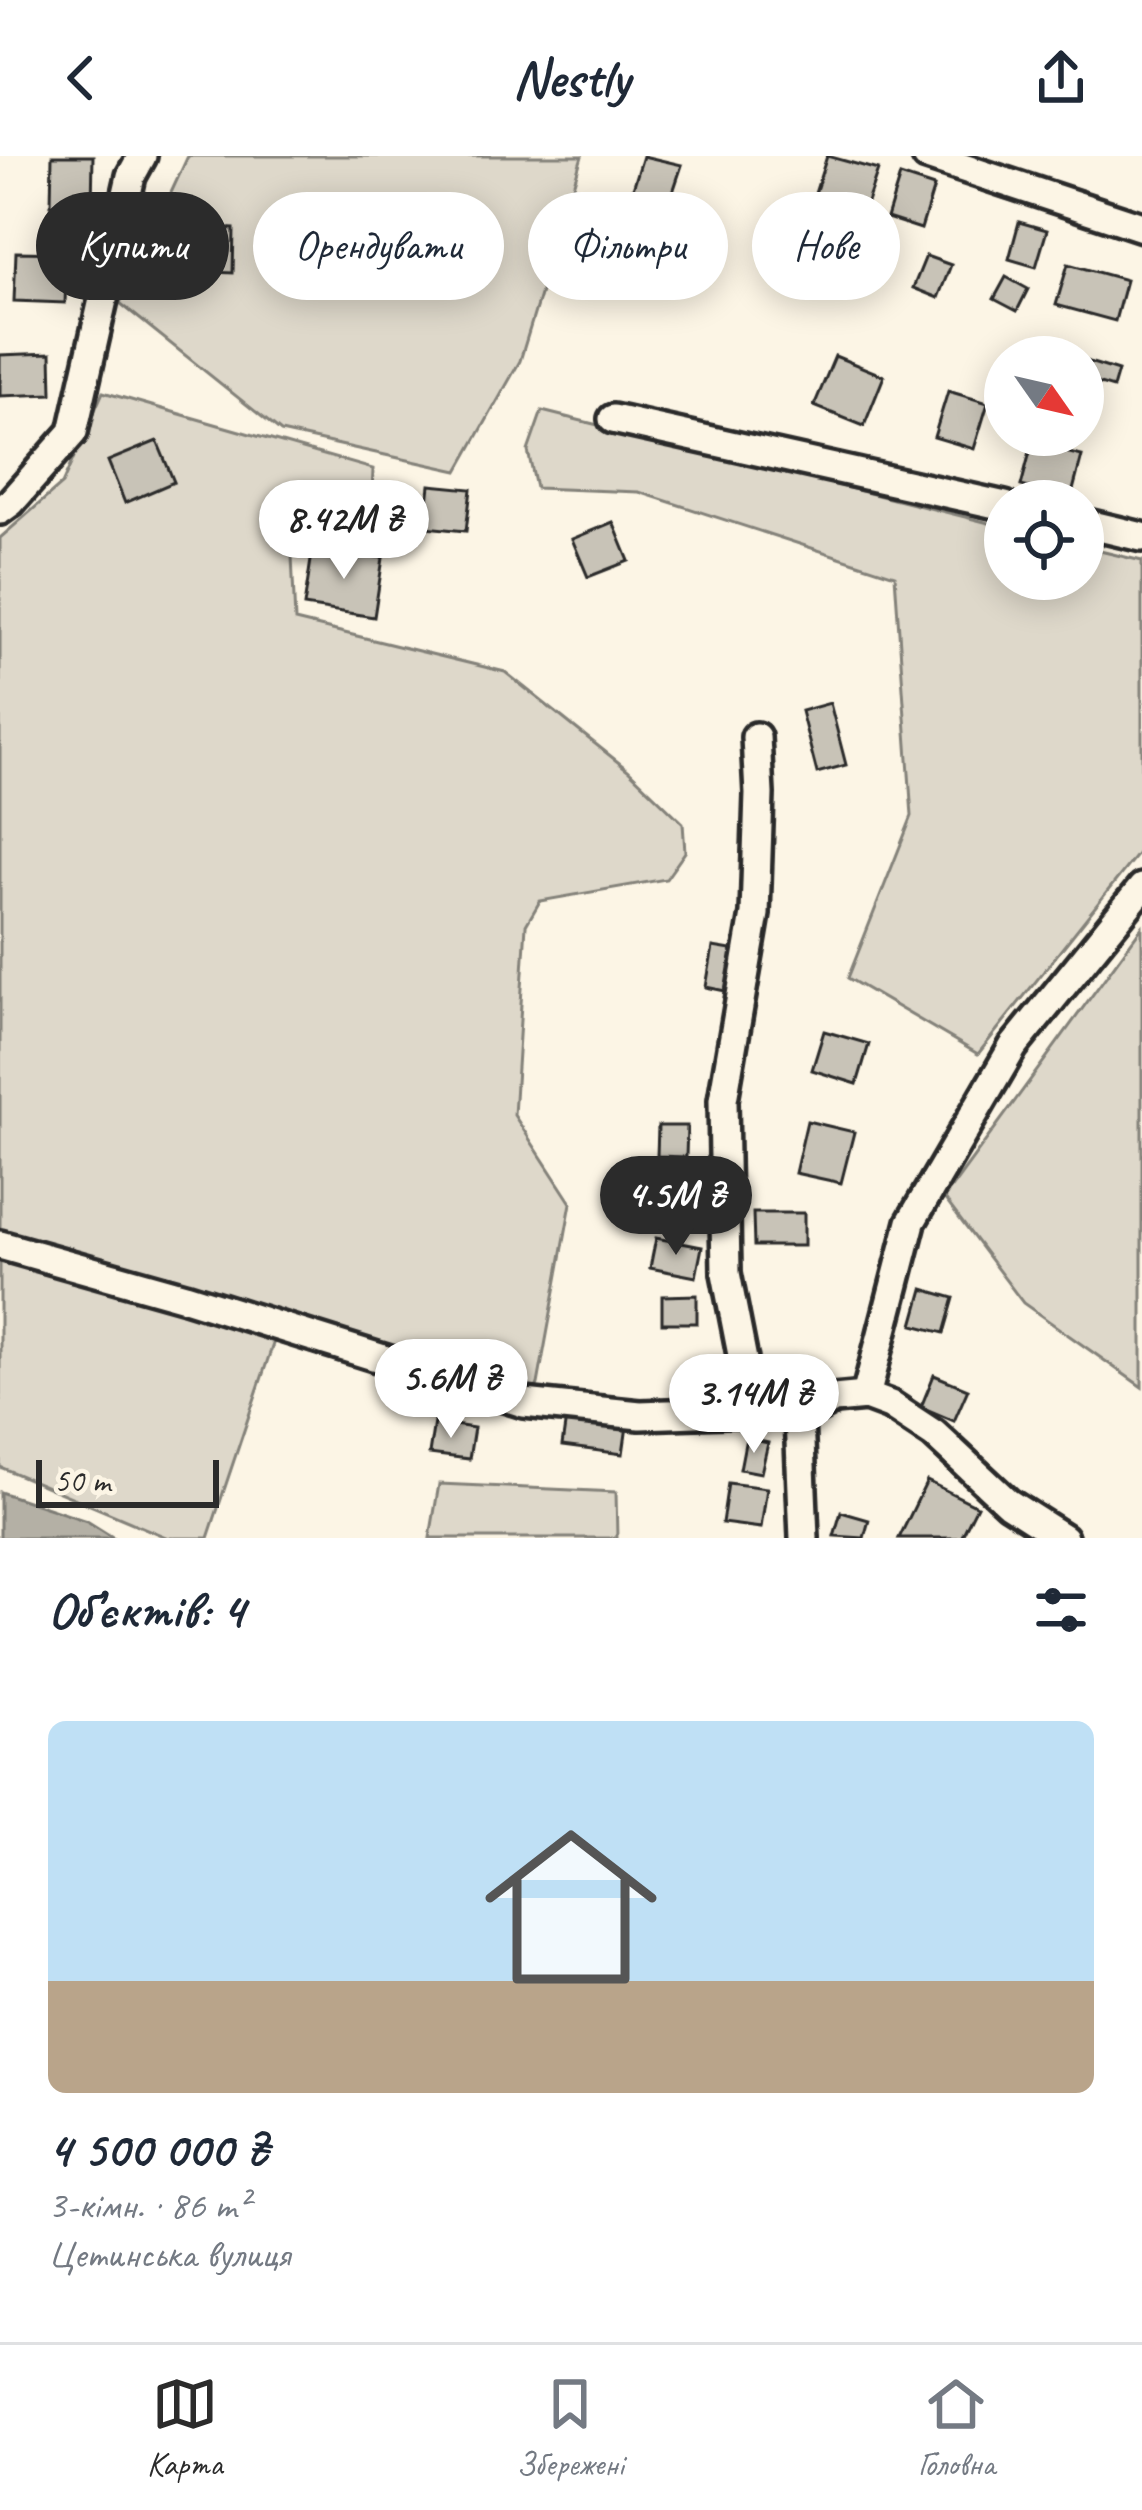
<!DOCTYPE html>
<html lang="uk">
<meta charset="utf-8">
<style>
:root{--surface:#fff;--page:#f6f6f7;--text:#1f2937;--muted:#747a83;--line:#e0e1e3;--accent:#2b2b2b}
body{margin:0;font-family:Caveat,sans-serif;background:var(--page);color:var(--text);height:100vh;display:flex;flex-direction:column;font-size:45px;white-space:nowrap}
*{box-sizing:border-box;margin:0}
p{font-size:39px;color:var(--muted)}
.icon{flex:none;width:66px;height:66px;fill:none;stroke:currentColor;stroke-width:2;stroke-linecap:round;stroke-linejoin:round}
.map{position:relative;height:1382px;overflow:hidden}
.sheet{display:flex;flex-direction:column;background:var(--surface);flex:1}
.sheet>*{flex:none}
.hud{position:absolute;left:36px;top:36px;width:1071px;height:108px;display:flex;gap:24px}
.needle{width:78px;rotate:124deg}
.controls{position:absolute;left:984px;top:180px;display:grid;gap:24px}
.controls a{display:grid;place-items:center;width:120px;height:120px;border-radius:50%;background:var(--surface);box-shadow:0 6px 30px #0003;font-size:60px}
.scale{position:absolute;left:36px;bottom:30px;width:183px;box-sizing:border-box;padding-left:12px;border:6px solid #2b2b2b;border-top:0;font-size:33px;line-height:42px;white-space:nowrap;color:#2b2b2b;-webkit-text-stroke:9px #fcf5e5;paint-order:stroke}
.price{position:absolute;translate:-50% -102px;padding:0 27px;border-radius:42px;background:#fff;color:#222;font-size:39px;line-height:78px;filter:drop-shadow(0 3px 6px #0008)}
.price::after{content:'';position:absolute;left:50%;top:72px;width:36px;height:27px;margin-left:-18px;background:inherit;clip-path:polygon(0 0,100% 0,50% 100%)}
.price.on{background:var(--accent);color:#fff}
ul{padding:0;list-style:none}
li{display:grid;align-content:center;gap:24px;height:636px;padding:0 48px}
li span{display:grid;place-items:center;height:372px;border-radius:18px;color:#555}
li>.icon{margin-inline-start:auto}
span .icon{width:216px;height:216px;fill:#fffc;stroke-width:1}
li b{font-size:51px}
h2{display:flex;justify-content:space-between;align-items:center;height:144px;padding:0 48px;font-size:51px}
.tag{padding:0 42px;border-radius:54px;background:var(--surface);box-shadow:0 6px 30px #0003;font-size:42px;line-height:108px}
.tag.on{background:var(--accent);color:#fff}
header{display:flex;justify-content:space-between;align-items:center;height:156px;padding:0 48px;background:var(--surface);font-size:54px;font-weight:700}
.tab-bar{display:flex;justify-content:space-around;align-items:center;height:168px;border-top:3px solid var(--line);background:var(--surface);font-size:33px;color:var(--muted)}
.tab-bar a{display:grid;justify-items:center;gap:6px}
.tab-bar .on{color:var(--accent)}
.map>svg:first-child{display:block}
.green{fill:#ded8ca;stroke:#84827a;stroke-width:3}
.water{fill:#b4b0a5;stroke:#7d7b74;stroke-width:3}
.building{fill:#c8c3b7;stroke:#2b2b2b;stroke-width:3}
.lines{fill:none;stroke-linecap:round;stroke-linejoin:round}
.street-casing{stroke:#2b2b2b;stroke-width:36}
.street{stroke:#fcf5e5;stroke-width:27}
</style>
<header><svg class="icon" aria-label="back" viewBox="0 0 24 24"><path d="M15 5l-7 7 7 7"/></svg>Nestly<svg class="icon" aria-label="share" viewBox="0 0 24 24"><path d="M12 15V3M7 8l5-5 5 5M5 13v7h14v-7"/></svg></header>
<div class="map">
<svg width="1142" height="1382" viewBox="0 0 1142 1382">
<rect width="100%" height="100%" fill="#fcf5e5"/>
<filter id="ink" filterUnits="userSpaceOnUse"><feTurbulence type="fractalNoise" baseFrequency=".00833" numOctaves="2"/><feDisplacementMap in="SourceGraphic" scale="24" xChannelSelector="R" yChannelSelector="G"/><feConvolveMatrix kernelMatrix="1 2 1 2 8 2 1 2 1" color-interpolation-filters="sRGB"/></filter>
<g filter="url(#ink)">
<!-- green -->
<g class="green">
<path d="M188,0h394l-62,205 -62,110 -177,-39 -161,-129z"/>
<path d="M103,236l270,77 -2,53 -79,34 3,65 210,51 123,98 55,53 2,29 -19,27 -126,22 -14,24 -12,190 57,88 -33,181 -6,13 -251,-77 -73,218h-40l-168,-71v-929l62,-54z"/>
<path d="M542,255l463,116v52h78v-32l59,14v287l-164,206 -130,-76 64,-162 -17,-241 -256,-83 -103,-4 -8,-37z"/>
<path d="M1142,771v460l-119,-84 -79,-105z"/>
<path d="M439,1328l177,8 1,46h-187z"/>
</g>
<!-- water -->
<path class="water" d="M0,1336l87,29 27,17h-114z"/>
<!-- building -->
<g class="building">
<path d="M52,0h41l-1,50 -41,-1z"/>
<path d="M643,0l39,9 -15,45 -37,-12z"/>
<path d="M827,0l51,14 -19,56 -49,-17z"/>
<path d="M900,20l34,11 -13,42 -34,-11z"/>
<path d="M1019,66l28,8 -11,37 -27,-8z"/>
<path d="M171,70l63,3 -1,44 -64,-3z"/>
<path d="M16,96l51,1 -2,50 -51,-2z"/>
<path d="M926,100l25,9 -13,33 -25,-10z"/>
<path d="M1068,108l58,16 -11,41 -59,-16z"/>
<path d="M1006,121l22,12 -11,22 -23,-12z"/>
<path d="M51,197l1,41 -52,2v-41z"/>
<path d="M835,200l49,20 -20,50 -50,-20z"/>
<path d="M1086,205l32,10 -5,17 -30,-9z"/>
<path d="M948,235l40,12 -14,46 -40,-12z"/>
<path d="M157,285l17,41 -49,21 -17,-42z"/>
<path d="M1032,288l50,12 -11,42 -50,-12z"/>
<path d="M430,329l41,4 -5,42 -41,-4z"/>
<path d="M613,366l16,39 -41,16 -16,-38z"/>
<path d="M313,391l70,11 -9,59 -70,-11z"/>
<path d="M830,547l16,62 -29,8 -16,-62z"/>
<path d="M713,791l24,4 -7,41 -24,-5z"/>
<path d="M824,875l45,13 -12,40 -45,-14z"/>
<path d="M807,965l47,11 -13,51 -46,-10z"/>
<path d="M658,970h29l-1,31 -29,-1z"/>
<path d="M753,1057h51v33h-50z"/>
<path d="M656,1082l46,9 -6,30 -46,-9z"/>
<path d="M923,1133l31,9 -10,35 -31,-8z"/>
<path d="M697,1139v28h-35v-27z"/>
<path d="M934,1219l34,14 -14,32 -33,-14z"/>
<path d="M566,1262l61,8 -4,28 -61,-8z"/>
<path d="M434,1266l40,6 -5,31 -40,-5z"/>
<path d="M746,1282l22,5 -7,30 -21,-4z"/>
<path d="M927,1325l50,25 -16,32h-62z"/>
<path d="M728,1327l39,5 -6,40 -39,-5z"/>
<path d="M841,1356l28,8 -5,18 -30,-2z"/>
</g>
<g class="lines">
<defs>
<g id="street">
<path d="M927,0l215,71"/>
<path d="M613,263l392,87"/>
<path d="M0,354l11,-8 62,-70 58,-256 11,-20"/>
<path d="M1083,367l59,14"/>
<path d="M0,1089l185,52 339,106 116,12 113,-4 46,7 35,-19 32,-3 24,9 44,29 74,69 55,35"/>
<path d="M866,1240l45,-174 102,-175 129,-159"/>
<path d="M753,1255l-27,-138 -3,-173 32,-186 4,-120 -3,-57"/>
<path d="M799,1262l5,120"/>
</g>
</defs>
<!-- street casing -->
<use href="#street" class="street-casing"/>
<!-- street -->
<use href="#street" class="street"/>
</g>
</g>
</svg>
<div class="controls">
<a><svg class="needle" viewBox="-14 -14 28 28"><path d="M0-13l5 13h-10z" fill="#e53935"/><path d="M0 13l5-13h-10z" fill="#747a83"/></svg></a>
<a><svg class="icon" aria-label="locate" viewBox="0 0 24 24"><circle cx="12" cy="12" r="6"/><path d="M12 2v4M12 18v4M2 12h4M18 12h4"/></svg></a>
</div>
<div class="scale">50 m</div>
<b class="price" style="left:344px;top:426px">8.42M ₴</b>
<b class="price on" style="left:676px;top:1102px">4.5M ₴</b>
<b class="price" style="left:451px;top:1285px">5.6M ₴</b>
<b class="price" style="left:754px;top:1300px">3.14M ₴</b>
<div class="hud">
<a class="tag on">Купити</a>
<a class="tag">Орендувати</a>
<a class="tag">Фільтри</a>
<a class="tag">Нове</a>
</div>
</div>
<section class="sheet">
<h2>Об’єктів: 4<svg class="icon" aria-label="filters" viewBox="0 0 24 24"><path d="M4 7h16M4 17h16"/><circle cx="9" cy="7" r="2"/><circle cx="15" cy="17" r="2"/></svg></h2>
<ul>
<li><span style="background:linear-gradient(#bfe0f5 70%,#b9a48a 0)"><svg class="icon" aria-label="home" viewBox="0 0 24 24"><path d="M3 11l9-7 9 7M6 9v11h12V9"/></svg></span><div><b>4 500 000 ₴</b><p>3-кімн. · 86 m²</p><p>Цетинська вулиця</p></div></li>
</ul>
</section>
<nav class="tab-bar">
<a class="on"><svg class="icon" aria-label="map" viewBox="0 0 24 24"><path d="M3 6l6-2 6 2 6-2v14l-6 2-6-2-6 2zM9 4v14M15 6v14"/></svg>Карта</a>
<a><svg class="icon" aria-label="saved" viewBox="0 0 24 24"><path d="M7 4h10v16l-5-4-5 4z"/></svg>Збережені</a>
<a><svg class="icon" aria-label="home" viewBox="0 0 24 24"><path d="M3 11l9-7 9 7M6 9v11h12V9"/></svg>Головна</a>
</nav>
